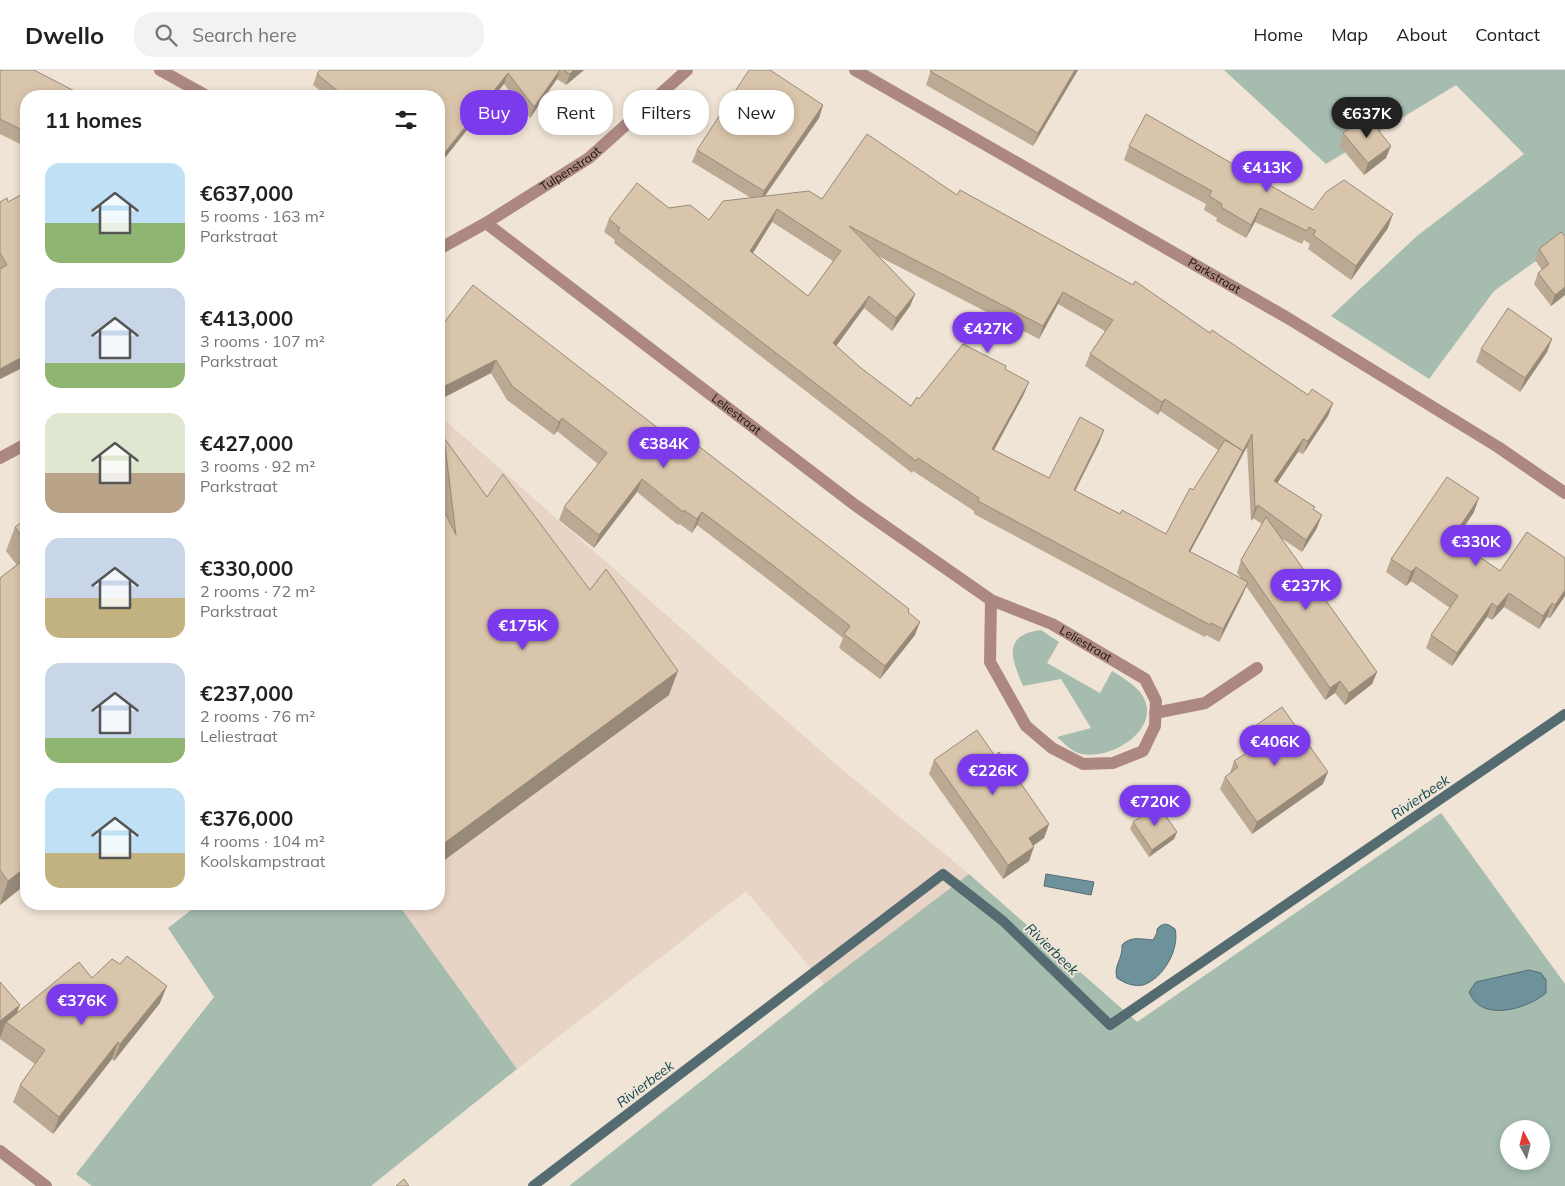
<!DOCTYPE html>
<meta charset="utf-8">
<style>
:root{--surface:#fff;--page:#f2f2f2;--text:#202124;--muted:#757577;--line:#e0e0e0;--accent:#7c3aed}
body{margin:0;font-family:Mulish,sans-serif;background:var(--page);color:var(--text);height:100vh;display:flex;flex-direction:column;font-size:19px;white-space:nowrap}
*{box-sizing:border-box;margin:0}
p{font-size:16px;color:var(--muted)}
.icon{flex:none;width:28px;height:28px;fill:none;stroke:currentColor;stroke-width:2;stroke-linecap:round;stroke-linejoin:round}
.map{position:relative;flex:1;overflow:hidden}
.panel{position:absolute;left:20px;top:20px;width:425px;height:820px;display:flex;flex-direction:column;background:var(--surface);border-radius:20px;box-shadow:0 2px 8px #0003}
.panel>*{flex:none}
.guide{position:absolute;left:460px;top:20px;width:475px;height:45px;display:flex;gap:10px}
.needle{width:32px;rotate:353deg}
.controls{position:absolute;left:1500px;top:1050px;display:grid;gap:10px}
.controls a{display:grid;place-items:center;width:50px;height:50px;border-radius:50%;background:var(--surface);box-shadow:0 2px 8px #0003;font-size:25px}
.price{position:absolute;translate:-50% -42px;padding:0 11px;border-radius:18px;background:var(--accent);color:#fff;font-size:16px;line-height:32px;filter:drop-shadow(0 1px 2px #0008)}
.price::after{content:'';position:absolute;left:50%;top:30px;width:15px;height:11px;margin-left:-8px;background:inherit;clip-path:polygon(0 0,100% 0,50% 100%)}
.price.active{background:#222;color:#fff}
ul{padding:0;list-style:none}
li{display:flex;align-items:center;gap:15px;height:125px;padding:0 25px}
li span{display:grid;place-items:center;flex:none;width:140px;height:100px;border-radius:15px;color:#555}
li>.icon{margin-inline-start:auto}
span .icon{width:60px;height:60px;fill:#fffc;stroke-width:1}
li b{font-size:21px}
h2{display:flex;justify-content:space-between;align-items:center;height:60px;padding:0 25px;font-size:21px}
.pill{padding:0 18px;border-radius:20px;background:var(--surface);box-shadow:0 2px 8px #0003;font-size:18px;line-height:45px}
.pill.active{background:var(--accent);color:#fff}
header{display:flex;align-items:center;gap:30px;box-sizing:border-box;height:70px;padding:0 25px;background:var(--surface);border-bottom:1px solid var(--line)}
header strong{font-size:24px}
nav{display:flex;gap:28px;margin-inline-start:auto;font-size:18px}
.search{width:350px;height:45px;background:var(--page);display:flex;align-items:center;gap:12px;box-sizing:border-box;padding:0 18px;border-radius:20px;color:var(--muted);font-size:19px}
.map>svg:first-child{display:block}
.industrial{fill:#e8d4c5}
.green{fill:#a5bcaf;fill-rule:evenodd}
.water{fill:#6e929b;stroke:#546c71}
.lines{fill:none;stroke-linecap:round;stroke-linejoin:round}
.stream{stroke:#546c71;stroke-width:10}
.street{stroke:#ac8880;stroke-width:12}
.wall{fill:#bba993;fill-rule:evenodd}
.shaded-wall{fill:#988a78}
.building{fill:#d9c5ab;stroke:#988a78;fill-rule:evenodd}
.labels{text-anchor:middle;stroke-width:4;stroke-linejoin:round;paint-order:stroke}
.street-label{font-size:12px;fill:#17130e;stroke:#efe4d5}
.water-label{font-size:14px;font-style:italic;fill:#114752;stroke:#efe4d5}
</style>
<header>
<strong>Dwello</strong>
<div class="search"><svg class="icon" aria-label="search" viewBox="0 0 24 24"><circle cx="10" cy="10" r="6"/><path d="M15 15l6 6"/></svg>Search here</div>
<nav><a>Home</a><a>Map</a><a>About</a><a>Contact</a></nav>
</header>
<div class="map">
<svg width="1565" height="1116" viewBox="0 0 1565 1116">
<rect width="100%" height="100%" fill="#efe4d5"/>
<!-- industrial -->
<path class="industrial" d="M439,345l400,352 130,107 -145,110 -78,-93 -229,178 -119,-165h41z"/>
<!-- green -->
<g class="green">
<path d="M1224,0h341v170l-71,51 -65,88 -98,-63 86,-80 107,-82 -68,-69 -130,79z"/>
<path d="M1041,560l18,12 -12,21 53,30 12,-22c10,6 20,12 28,21 27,35 -30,71 -62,61 -8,-3 -14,-10 -21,-16l34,-9 -30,-49 -38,7c-11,-26 -22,-51 18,-56z"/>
<path d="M1441,743l124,171v202h-996l255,-202 145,-110 168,148zM1509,1059h32v32h-32z"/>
<path d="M199,834h199l119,165 -146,117h-279l-16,-12 138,-177 -46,-69z"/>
</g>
<!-- water -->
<g class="water">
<path d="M1046,804l48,8 -3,13 -47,-9z"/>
<path d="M1165,854l4,1 6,4c5,20 -12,50 -32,56 -9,2 -19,-2 -26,-7 -4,-12 6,-19 5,-33 8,-9 20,-6 31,-5l4,-7v-4l3,-3z"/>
<path d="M1529,900l12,3 5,7v13c-19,16 -65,30 -77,-1l7,-10z"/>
</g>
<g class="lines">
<!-- stream -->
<path class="stream" d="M533,1116l410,-312 60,47 107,104 455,-311"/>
<!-- street -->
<g class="street">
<path d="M160,0l47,26"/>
<path id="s1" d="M855,0l431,247 212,130 67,46"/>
<path id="s2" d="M486,153l369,282 136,95 61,24 93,55 11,22 -1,25 -12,25 -30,12 -30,1 -31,-16 -26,-22 -36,-64 1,-62"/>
<path id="s3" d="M439,179l47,-26 103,-65 98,-88"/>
<path d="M0,388l26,-14"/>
<path d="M1155,643l50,-10 52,-35"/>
<path d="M0,1081l46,35"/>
</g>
</g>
<!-- wall -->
<g class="wall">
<path d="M0,0l26,26v51l-26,-13z"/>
<path d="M320,0h264l-18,15 -9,-6 -27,39 -26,-34 -65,81v-69h-112l-14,-11 4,-11z"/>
<path d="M931,0h147l-45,76 -107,-61z"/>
<path d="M823,35l-4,13 -54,78 57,3 135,-4 253,138 98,62 25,8 -5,13 -25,38 -5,-2 -21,31 37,27 3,18 -15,24 -21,-14 96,134 -5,12 -27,21 -10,-12 -10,7 -79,-114 -3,8 -24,48 -13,-7 -1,2 -39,-20 -192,-103v-3l-61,-40 -1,2 -298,-230 1,-3 -11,-8 5,-13 60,-11 40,12 42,-22 -59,-36 5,-12zM772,152l61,39 -25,35 -55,-43zM878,186l161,83 19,-35 47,27 -15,23 -5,12 73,49 2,-4 58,39 -52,84 -46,-20 -45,-23 24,-48 5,-13 -55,48 -55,-28 30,-56 -19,-25 1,-3 -87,33 -8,7 -50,-38 -25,-22 28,-38 28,23 18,-25 5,-12zM1247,377l4,74 2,-3 9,6 -21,36 -4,13 4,5 -51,-26z"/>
<path d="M1343,63l43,25 -22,17 -25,-30z"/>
<path d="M1129,76l184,64 75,18 -37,52 -43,-31 2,-5 -6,-4 -2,4 -47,-22 -9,16 -30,-17 1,-3 -13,-8 2,-6 -82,-44z"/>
<path d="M26,122v174l-26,13v-177h8z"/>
<path d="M1565,166v59l-14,11 -17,-22 4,-11 4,-3 -7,-10 4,-11z"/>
<path d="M439,259l246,120 224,160 -1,3 7,23 -35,44 -41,-31 4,-10 -78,-61 -68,-52 -5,8 -12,-9 -2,1 -41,-33 -43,56 -35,-28 5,-13 34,-43 -41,-33 -3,4 -47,-35 -16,-27 -52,27z"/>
<path d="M1552,269l-5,13 -27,40 -44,-30 5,-13z"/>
<path d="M444,368l43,59 182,198 -230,169v-363l2,4 -2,-16v-35z"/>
<path d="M1474,442l-19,28 45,31 65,25 -15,22 -3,-1 -8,12 -35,-22 -12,13 -5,-3 -35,49 -26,-18 5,-13 19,-27 -39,-27 -5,5 -20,-14 5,-13z"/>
<path d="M26,449v365l-26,21v-327l17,-13 -11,-14 9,-24z"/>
<path d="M1255,656l68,58 -71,50 -32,-45 5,-12 5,-4 4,-12 22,-14 -5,-9z"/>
<path d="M995,686l54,68 -5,14 -11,8 -4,15 -26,18 -74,-105 5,-14z"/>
<path d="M1133,752l44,10 -3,7 -25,18 -19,-28z"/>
<path d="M92,908l68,25 -46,58 -2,-2 -59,75 -40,-32 7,-17 15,-21 -35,-25v-57l17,31z"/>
</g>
<!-- shaded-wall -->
<g class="shaded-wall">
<path d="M560,0l-3,9 -27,39 4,-11z"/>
<path d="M574,0h10l-18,15 4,-11z"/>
<path d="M1075,0h3l-45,76 5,-13z"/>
<path d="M508,3l-4,11 -65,81v-5z"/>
<path d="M823,35l-4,13 -59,85 4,-12z"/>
<path d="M1391,76l-5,12 -22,17 4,-12z"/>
<path d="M1260,138l-5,14 -9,16 5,-13z"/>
<path d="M777,139l-5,13 -26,42 4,-13z"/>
<path d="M1393,144l-5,14 -37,52 5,-14z"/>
<path d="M1565,217v8l-14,11 4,-11z"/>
<path d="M1063,222l-5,12 -19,35 4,-13z"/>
<path d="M915,224l-5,12 -18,25 4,-13z"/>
<path d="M869,226l-5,12 -35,48 4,-13z"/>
<path d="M1552,269l-5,13 -27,40 5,-14z"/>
<path d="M26,285v11l-26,13v-10z"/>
<path d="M496,290l-5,13 -52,27v-11z"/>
<path d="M1029,312l-5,12 -36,67 4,-12z"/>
<path d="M1165,329l-5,12 -2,4 4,-13z"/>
<path d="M1333,333l-5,13 -25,38 5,-13z"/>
<path d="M562,348l-5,13 -3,4 5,-13z"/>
<path d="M1104,360l-5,13 -30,60 5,-13z"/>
<path d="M1252,364l-5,13 -9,16 5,-12z"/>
<path d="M1303,369l-5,13 -28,42 4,-13z"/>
<path d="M1243,381l-5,13 -54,99 5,-12z"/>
<path d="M642,409l-5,13 -43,56 5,-13z"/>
<path d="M1479,428l-5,14 -27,40 5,-14z"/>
<path d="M1258,435l-5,13 -2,3 4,-13z"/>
<path d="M702,442l-5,13 -5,8 5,-14z"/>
<path d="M1322,445l-5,13 -15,24 4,-12z"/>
<path d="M1416,497l-5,14 -5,5 5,-14z"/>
<path d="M1248,512l-5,12 -24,48 4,-13z"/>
<path d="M1565,520v6l-15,22 5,-13z"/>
<path d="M1509,523l-5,14 -12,13 5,-13z"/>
<path d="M1492,533l-5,14 -35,49 5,-13z"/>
<path d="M1552,533l-5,14 -8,12 4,-13z"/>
<path d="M920,552l-5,13 -35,44 5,-13z"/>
<path d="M678,601l-9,24 -230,169v-17z"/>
<path d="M1377,602l-5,12 -27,21 4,-12z"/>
<path d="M1340,611l-5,12 -10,7 5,-12z"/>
<path d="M1328,702l-5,12 -71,50 5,-12z"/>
<path d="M1049,754l-5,14 -20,14 5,-14z"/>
<path d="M1177,762l-3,7 -25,18 3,-7z"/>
<path d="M1034,777l-5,14 -26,18 5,-14z"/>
<path d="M26,797v17l-26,21 8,-24z"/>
<path d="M167,916l-7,17 -46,58 6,-17z"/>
<path d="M20,935l-8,21 -6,-4 -6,16v-17z"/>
<path d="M118,972l-6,17 -59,75 6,-17z"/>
</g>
<!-- building -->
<g class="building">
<path d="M0,0h34l50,26h-58v36l-26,-13z"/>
<path d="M320,0h240l-26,37 -26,-34 -69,87v-64h-95l-27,-22z"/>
<path d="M563,0h11l-4,4z"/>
<path d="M749,0h21l53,35 -59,86 -67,-41z"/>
<path d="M931,0h144l-37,63 -108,-62z"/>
<path d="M1146,44l167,96 13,-18 18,-12 49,34 -37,52 -43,-31 3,-4 -7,-4 -2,4 -47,-23 -9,17 -30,-18 1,-3 -13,-8 3,-5 -83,-45z"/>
<path d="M1367,46l24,30 -23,17 -25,-30z"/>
<path d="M867,64l90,61 3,-5 173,95 2,-4 75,52 2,-3 96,65 4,-6 21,14 -25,38 -5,-2 -29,42 41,26 -2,2 9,6 -16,25 -48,-35 -3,3 -3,-74 -9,17 -78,-52 -3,3 -72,-48 23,-34 -50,-28 -20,34 -194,-100 66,68 -19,24 -27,-22 -36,47 28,25 50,38 6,-9 2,2 44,-55 43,22 -1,3 24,13 -37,67 57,29 31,-61 24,13 -30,60 46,24 2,-4 44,24 24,-46 3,2 32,-50 18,11 -54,100 59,31 -25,47 -12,-6 -1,2 -39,-21 -193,-103 1,-3 -61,-40 -2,3 -298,-230 2,-3 -11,-9 28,-36 32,25 21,-3 19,15 14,-19 86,-10 13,8zM777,139l64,42 -33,45 -58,-45z"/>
<path d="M26,122v163l-26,14v-100l7,-4 -7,-12v-51l7,-4 1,4z"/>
<path d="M1561,162l4,4v51l-10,8 -17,-22 11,-9 -10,-15z"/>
<path d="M473,215l212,164 7,-8 217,168 -1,3 12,10 -35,44 -41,-32 6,-8 -80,-63 -68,-51 -5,7 -13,-9 -1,2 -41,-33 -43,56 -35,-28 43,-54 -45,-35 -3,4 -47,-36 -16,-26 -57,29v-60z"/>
<path d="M1508,238l44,31 -27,39 -44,-29z"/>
<path d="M444,368l43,59 16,-23 87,116 16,-21 72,102 -239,176v-346l17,34z"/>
<path d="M1447,407l32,21 -27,40 48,33 27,-39 38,26v32l-10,15 -3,-2 -9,13 -34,-23 -12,14 -5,-4 -35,50 -26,-18 27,-39 -42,-29 -5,5 -20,-13z"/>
<path d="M1266,447l111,155 -28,21 -9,-12 -10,7 -89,-128z"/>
<path d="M26,449v23l-11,-15z"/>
<path d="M26,488v309l-18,14 -8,-11v-292z"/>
<path d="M1282,637l46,65 -71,50 -32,-45 13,-10 -4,-6 31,-20 -10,-15z"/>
<path d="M977,660l18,26 4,-4 50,72 -20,14 5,9 -26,18 -74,-105z"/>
<path d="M1158,735l19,27 -25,18 -19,-28z"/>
<path d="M127,886l40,30 -47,58 -2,-2 -59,75 -39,-32 25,-35 -39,-28 73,-60 13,16 20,-19 8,5z"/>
<path d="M0,912l20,23 -20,16z"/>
<path d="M404,1109l5,7h-13z"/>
</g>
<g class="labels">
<!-- street labels -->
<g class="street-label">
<text dy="4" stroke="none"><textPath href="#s3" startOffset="154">Tulpenstraat</textPath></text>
<text dy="4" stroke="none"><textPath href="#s1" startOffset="414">Parkstraat</textPath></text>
<text dy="4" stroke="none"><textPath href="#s2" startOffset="315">Leliestraat</textPath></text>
<text dy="4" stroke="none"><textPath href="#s2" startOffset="735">Leliestraat</textPath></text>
</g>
<!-- water labels -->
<g class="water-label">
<text transform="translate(1420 727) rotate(-34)" y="5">Rivierbeek</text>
<text transform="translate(1052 879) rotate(44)" y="5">Rivierbeek</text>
<text transform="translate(645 1014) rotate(-37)" y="5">Rivierbeek</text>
</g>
</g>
</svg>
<div class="controls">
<a><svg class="needle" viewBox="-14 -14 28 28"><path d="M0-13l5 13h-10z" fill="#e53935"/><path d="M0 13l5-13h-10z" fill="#757577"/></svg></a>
</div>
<b class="price active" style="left:1367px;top:69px">€637K</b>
<b class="price" style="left:1267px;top:123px">€413K</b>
<b class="price" style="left:988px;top:284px">€427K</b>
<b class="price" style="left:664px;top:399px">€384K</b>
<b class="price" style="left:1476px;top:497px">€330K</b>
<b class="price" style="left:1306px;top:541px">€237K</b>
<b class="price" style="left:523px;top:581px">€175K</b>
<b class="price" style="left:1275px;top:697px">€406K</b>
<b class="price" style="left:993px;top:726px">€226K</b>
<b class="price" style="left:1155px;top:757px">€720K</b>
<b class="price" style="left:82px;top:956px">€376K</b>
<div class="guide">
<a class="pill active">Buy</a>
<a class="pill">Rent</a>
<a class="pill">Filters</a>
<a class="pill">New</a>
</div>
<section class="panel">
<h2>11 homes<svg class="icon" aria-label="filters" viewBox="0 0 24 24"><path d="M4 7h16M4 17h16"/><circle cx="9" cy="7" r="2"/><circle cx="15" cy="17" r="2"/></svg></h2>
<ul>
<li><span style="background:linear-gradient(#bfe0f5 60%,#8fb573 0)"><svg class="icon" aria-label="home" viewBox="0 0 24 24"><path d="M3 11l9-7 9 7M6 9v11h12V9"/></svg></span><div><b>€637,000</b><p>5 rooms · 163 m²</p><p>Parkstraat</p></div></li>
<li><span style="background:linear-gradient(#c9d6e8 75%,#8fb573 0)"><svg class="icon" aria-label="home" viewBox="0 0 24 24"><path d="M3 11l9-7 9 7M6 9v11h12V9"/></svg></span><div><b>€413,000</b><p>3 rooms · 107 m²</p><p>Parkstraat</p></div></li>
<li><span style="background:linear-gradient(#dfe7d0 60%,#b9a48a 0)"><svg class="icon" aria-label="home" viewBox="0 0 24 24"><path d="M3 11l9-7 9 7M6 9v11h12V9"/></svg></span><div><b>€427,000</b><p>3 rooms · 92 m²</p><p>Parkstraat</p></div></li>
<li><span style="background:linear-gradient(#c9d6e8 60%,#c2b280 0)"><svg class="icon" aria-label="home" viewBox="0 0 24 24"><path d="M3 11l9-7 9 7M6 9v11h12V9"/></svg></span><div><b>€330,000</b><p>2 rooms · 72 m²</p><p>Parkstraat</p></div></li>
<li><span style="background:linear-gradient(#c9d6e8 75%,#8fb573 0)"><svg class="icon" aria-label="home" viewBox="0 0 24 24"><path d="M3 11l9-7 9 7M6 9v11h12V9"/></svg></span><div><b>€237,000</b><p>2 rooms · 76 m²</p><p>Leliestraat</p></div></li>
<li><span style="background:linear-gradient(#bfe0f5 65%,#c2b280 0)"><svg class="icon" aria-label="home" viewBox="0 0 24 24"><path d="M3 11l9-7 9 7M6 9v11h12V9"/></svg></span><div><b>€376,000</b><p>4 rooms · 104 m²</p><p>Koolskampstraat</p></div></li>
</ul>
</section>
</div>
